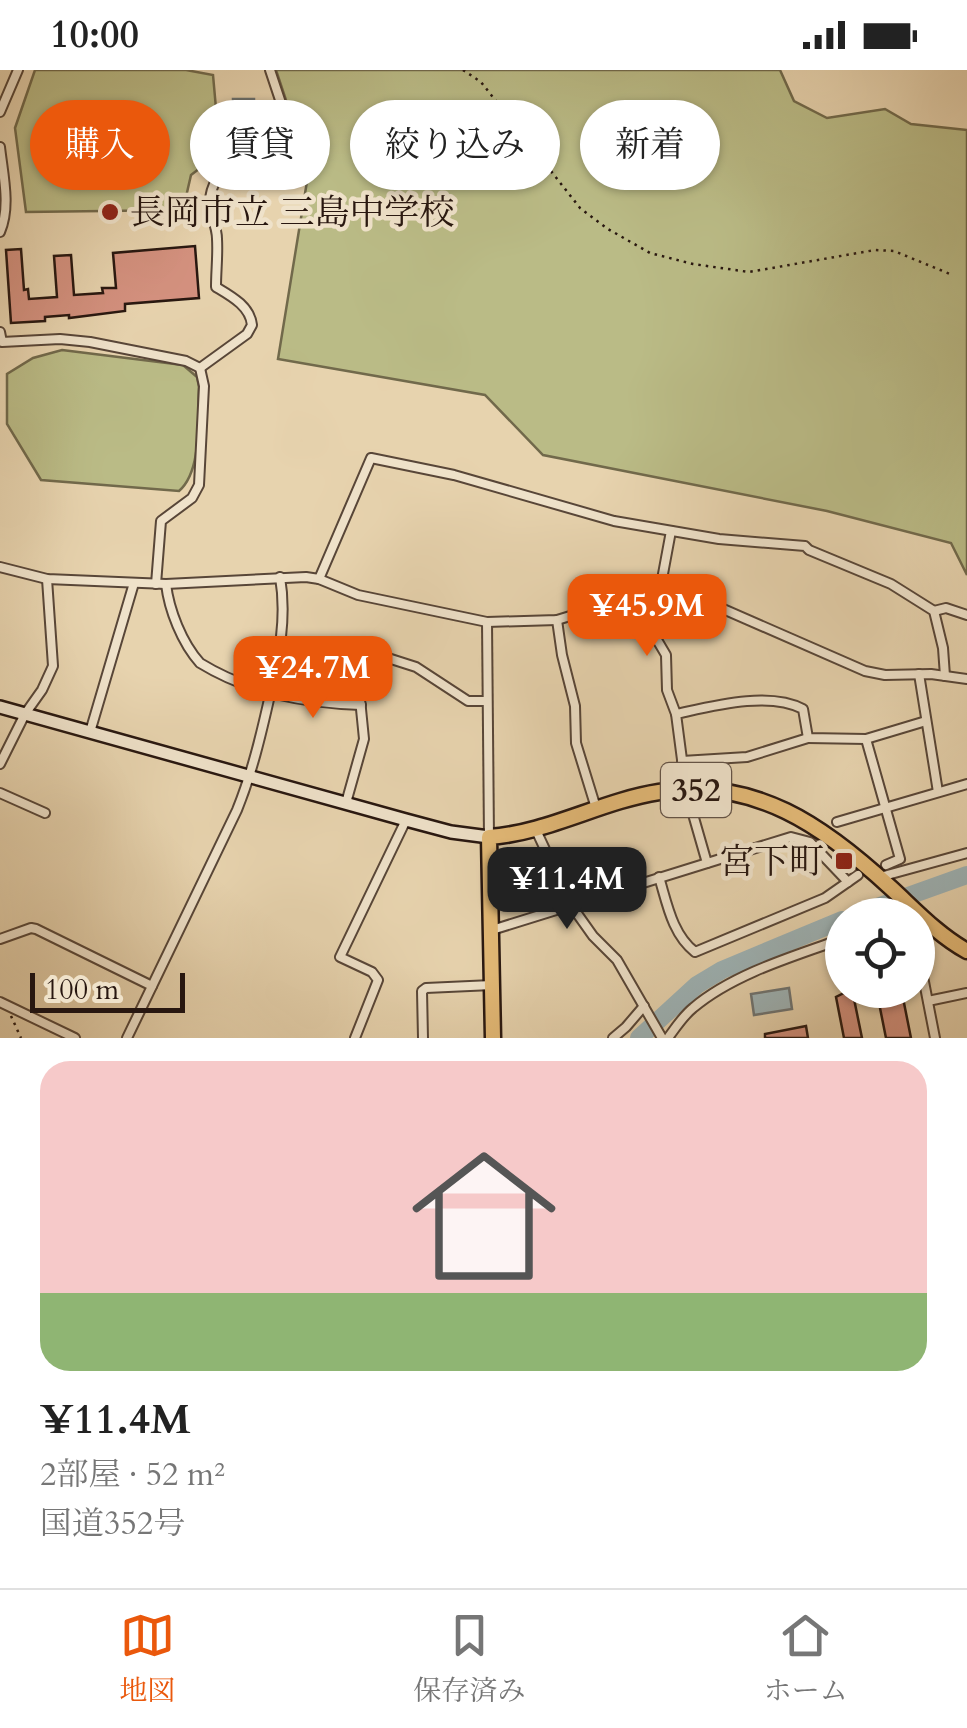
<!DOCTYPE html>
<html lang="ja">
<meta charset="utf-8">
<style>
:root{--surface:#fff;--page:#f6f6f6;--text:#222;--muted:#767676;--line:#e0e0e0;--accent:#ea580c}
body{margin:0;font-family:Cardo,"Noto Serif JP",serif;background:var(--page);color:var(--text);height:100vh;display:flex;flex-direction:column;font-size:38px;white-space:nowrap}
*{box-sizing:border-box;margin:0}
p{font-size:32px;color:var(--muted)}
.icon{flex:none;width:55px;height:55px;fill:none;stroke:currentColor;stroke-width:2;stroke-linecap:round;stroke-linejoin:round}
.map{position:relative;height:968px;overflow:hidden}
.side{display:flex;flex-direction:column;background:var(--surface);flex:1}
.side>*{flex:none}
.banner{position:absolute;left:30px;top:30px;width:908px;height:90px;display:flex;gap:20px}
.fabs{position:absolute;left:825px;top:828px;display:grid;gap:20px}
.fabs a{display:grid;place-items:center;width:110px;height:110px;border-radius:50%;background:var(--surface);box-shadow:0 2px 8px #0004;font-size:50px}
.scale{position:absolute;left:30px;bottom:25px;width:155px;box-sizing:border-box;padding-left:10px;border:5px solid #281710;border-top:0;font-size:28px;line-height:35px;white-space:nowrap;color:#281710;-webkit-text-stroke:8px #efe2ca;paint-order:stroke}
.price{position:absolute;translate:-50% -85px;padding:0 22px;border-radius:20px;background:var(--accent);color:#fff;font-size:32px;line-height:65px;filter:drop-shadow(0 2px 5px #0008)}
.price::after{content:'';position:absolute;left:50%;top:60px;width:30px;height:22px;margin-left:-15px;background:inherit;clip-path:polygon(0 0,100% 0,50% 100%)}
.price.current{background:#222;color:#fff}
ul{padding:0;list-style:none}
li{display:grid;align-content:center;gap:20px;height:530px;padding:0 40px}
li+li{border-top:2px solid var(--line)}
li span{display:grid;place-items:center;height:310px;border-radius:30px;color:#555}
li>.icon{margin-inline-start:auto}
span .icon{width:180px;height:180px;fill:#fffc;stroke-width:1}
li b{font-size:42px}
.chip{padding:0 35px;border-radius:45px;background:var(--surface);box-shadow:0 2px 8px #0004;font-size:35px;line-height:90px}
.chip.current{background:var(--accent);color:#fff}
.status{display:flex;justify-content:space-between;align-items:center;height:70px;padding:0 50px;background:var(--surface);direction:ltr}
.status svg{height:28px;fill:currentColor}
.dock{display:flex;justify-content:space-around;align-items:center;height:140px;border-top:2px solid var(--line);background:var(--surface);font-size:28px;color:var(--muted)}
.dock a{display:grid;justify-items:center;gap:5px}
.dock .current{color:var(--accent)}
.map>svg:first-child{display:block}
.green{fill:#babb86;stroke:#71694b;stroke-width:2.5}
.water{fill:#9eb4b7;stroke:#6f7574;stroke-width:2.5}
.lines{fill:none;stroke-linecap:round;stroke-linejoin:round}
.river{stroke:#9eb4b7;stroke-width:18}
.building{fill:#d4917f;stroke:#281710;stroke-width:2.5}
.service-casing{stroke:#584638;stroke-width:9}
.minor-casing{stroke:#584638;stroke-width:12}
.secondary-casing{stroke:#281710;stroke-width:16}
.trunk-casing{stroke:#281710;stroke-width:19}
.path{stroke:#281710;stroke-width:2.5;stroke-dasharray:2.5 5;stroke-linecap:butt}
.service{stroke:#efe2ca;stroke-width:4}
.minor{stroke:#efe2ca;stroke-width:8}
.secondary{stroke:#efe2ca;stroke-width:11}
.trunk{stroke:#e4ba77;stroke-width:14}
.poi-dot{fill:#8f2418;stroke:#efe2ca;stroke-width:4}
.labels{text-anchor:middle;stroke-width:9;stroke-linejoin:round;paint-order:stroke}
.shield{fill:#efe2ca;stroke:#645448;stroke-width:2.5}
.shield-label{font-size:32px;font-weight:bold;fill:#281710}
.poi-label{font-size:35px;fill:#281710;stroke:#efe2ca;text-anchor:start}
</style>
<div class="status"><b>10:00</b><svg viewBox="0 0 49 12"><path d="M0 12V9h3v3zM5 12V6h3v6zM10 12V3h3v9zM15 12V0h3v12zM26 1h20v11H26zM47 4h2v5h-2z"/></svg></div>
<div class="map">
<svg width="967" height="968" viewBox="0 0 967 968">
<rect width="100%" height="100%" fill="#e7d3ae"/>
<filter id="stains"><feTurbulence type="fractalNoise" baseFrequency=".002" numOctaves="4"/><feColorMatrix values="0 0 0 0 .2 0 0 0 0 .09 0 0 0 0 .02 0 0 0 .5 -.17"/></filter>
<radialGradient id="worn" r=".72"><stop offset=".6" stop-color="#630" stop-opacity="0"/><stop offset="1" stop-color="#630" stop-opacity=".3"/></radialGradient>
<!-- green -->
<g class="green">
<path d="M35,0h151l27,5 7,78 -29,22 -8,35 -157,2 -11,-84z"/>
<path d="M276,0h504l14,31 33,17 58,-9 26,15 56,6v445l-16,-32 -124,-32 -284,-56 -58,-60 -207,-36 31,-190z"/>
<path d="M62,280l121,15 14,12 2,10c-2,31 4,83 -20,104l-138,-11 -34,-56v-50l26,-16z"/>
</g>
<!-- water -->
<g class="water">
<rect x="233" y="29" width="21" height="38"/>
<path d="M789,918l3,21 -38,6 -3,-21z"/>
</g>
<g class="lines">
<!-- river -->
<g class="river">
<path d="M855,845l112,-40"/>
<path d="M639,968l58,-53 25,-15 120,-50"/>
</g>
</g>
<!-- building -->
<g class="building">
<path d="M195,176l4,52 -74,6v7l-56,7v-3l-24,2v4l-34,2 -5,-73 15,-1 3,41 4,-1 1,10 28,-2 -3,-41 17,-1 3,40 29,-2 -1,-5h14l-3,-35z"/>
<path d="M844,923l9,1 9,44h-18l-8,-41z"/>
<path d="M903,928l8,40h-25l-7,-35z"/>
<path d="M806,956l2,12h-43v-4z"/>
</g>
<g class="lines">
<defs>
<path id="service" d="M494,833h12l4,-4v-30l-5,-4 -11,-1"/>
<g id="minor">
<path d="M0,42l18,-42"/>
<path d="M0,77c3,27 11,60 0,85"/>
<path d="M0,262l2,10 58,-3 30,3 96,19 14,7 4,18 -5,99 -7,13 -31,23 -5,63"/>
<path d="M200,298l47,-34 5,-9c-2,-19 -21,-29 -36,-38 0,-16 2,-32 1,-48 0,-11 -5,-21 -7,-31 -2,-19 12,-48 32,-49 19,0 36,17 54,9l-2,-26 -24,-72"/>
<path d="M0,497l47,12 119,5 140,-7 13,2 39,16 129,27 70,-2 95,-29h30l183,80 20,4 46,-1 36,5"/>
<path d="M319,509l52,-121 83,17 160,46 105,18 86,7 4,4 82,34 43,27 9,37 2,28"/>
<path d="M166,514c3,26 16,59 34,79 49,30 104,40 161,42"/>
<path d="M660,520l11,-59"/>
<path d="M635,527l5,14 26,44 1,35 9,24"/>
<path d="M934,541l12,-3 21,7"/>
<path d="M557,550l5,35 13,51 1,37 20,65"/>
<path d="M487,552l2,215"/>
<path d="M919,604l19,118"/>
<path d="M90,662l44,-149"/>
<path d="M866,669l34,120 -14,6"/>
<path d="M682,691l65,-4 61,-19"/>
<path d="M0,694l25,-50 17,-24 11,-24 -6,-87"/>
<path d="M0,723l45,20"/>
<path d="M346,733l18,-64 -6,-60 2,-12 8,-15 12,-1 3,4 8,4 25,8 52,34h19"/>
<path d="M837,752l130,-38"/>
<path d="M535,758l36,77 22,31 24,24 45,78"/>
<path d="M707,793l-21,-73 -10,-76c37,-8 92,-23 127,-5l5,29 58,1 60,-18"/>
<path d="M659,807c8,26 13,57 36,75l130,-54 33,-23"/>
<path d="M880,807l87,-24"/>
<path d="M492,860l299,-93 19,5 38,40"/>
<path d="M0,869l31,-11 5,1 116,57"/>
<path d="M918,881l17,87"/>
<path d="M928,931l39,-8"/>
<path d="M0,932l75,36"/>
<path d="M127,968l110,-228c15,-37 24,-75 33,-115 9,-38 17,-78 10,-118"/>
<path d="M355,968l23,-58 -6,-8 -32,-15 66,-137"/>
<path d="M423,968l-1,-47 4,-3 66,-3"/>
<path d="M613,968l13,-11 18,-21"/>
<path d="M668,968c8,-11 15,-22 25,-30 40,-34 101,-52 149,-69"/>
</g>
<path id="secondary" d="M0,637l406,113 45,12 38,5"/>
<path id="trunk" d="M493,968l-4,-201c59,-4 112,-36 170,-45 96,-15 165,34 232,96 24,22 47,47 76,63"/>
</defs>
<!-- service casing -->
<use href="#service" class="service-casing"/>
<!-- minor casing -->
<use href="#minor" class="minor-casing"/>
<!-- secondary casing -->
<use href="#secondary" class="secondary-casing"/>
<!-- trunk casing -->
<use href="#trunk" class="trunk-casing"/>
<!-- path -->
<g class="path">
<path d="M463,0l18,12 99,126 28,21 42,24 43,11 56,8 126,-22 19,1 56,23"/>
<path d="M11,946l10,22"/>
</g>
<!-- service -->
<use href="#service" class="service"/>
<!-- minor -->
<use href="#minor" class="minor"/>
<!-- secondary -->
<use href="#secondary" class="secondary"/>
<!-- trunk -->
<use href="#trunk" class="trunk"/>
</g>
<!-- markers -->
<g class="poi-dot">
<circle cx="110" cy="142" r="10"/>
<rect x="834" y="781" width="20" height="20" rx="5"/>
</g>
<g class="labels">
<!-- shield labels -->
<rect class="shield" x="661" y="693" width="70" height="54" rx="8"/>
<g class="shield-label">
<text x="696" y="731">352</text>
</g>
<!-- poi labels -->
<g class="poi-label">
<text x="130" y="154">長岡市立 三島中学校</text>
<text x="824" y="803" text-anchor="end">宮下町</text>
</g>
</g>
<rect width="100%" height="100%" filter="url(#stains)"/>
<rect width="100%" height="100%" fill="url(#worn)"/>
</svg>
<div class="fabs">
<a><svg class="icon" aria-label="locate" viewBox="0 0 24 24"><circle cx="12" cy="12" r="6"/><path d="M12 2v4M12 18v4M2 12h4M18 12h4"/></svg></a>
</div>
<div class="scale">100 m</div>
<b class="price" style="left:647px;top:589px">¥45.9M</b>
<b class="price" style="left:313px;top:651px">¥24.7M</b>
<b class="price current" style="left:567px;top:862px">¥11.4M</b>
<div class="banner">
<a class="chip current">購入</a>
<a class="chip">賃貸</a>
<a class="chip">絞り込み</a>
<a class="chip">新着</a>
</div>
</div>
<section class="side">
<ul>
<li><span style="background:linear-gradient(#f6c9c9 75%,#8fb573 0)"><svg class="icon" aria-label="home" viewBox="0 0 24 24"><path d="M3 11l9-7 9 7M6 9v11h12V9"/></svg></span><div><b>¥11.4M</b><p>2部屋 · 52 m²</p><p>国道352号</p></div></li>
</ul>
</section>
<nav class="dock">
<a class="current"><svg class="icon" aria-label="map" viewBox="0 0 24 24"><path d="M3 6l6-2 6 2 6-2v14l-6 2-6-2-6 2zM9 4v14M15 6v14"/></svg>地図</a>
<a><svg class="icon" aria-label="saved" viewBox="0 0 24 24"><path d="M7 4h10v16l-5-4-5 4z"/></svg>保存済み</a>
<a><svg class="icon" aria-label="home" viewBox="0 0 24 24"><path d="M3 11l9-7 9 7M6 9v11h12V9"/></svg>ホーム</a>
</nav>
